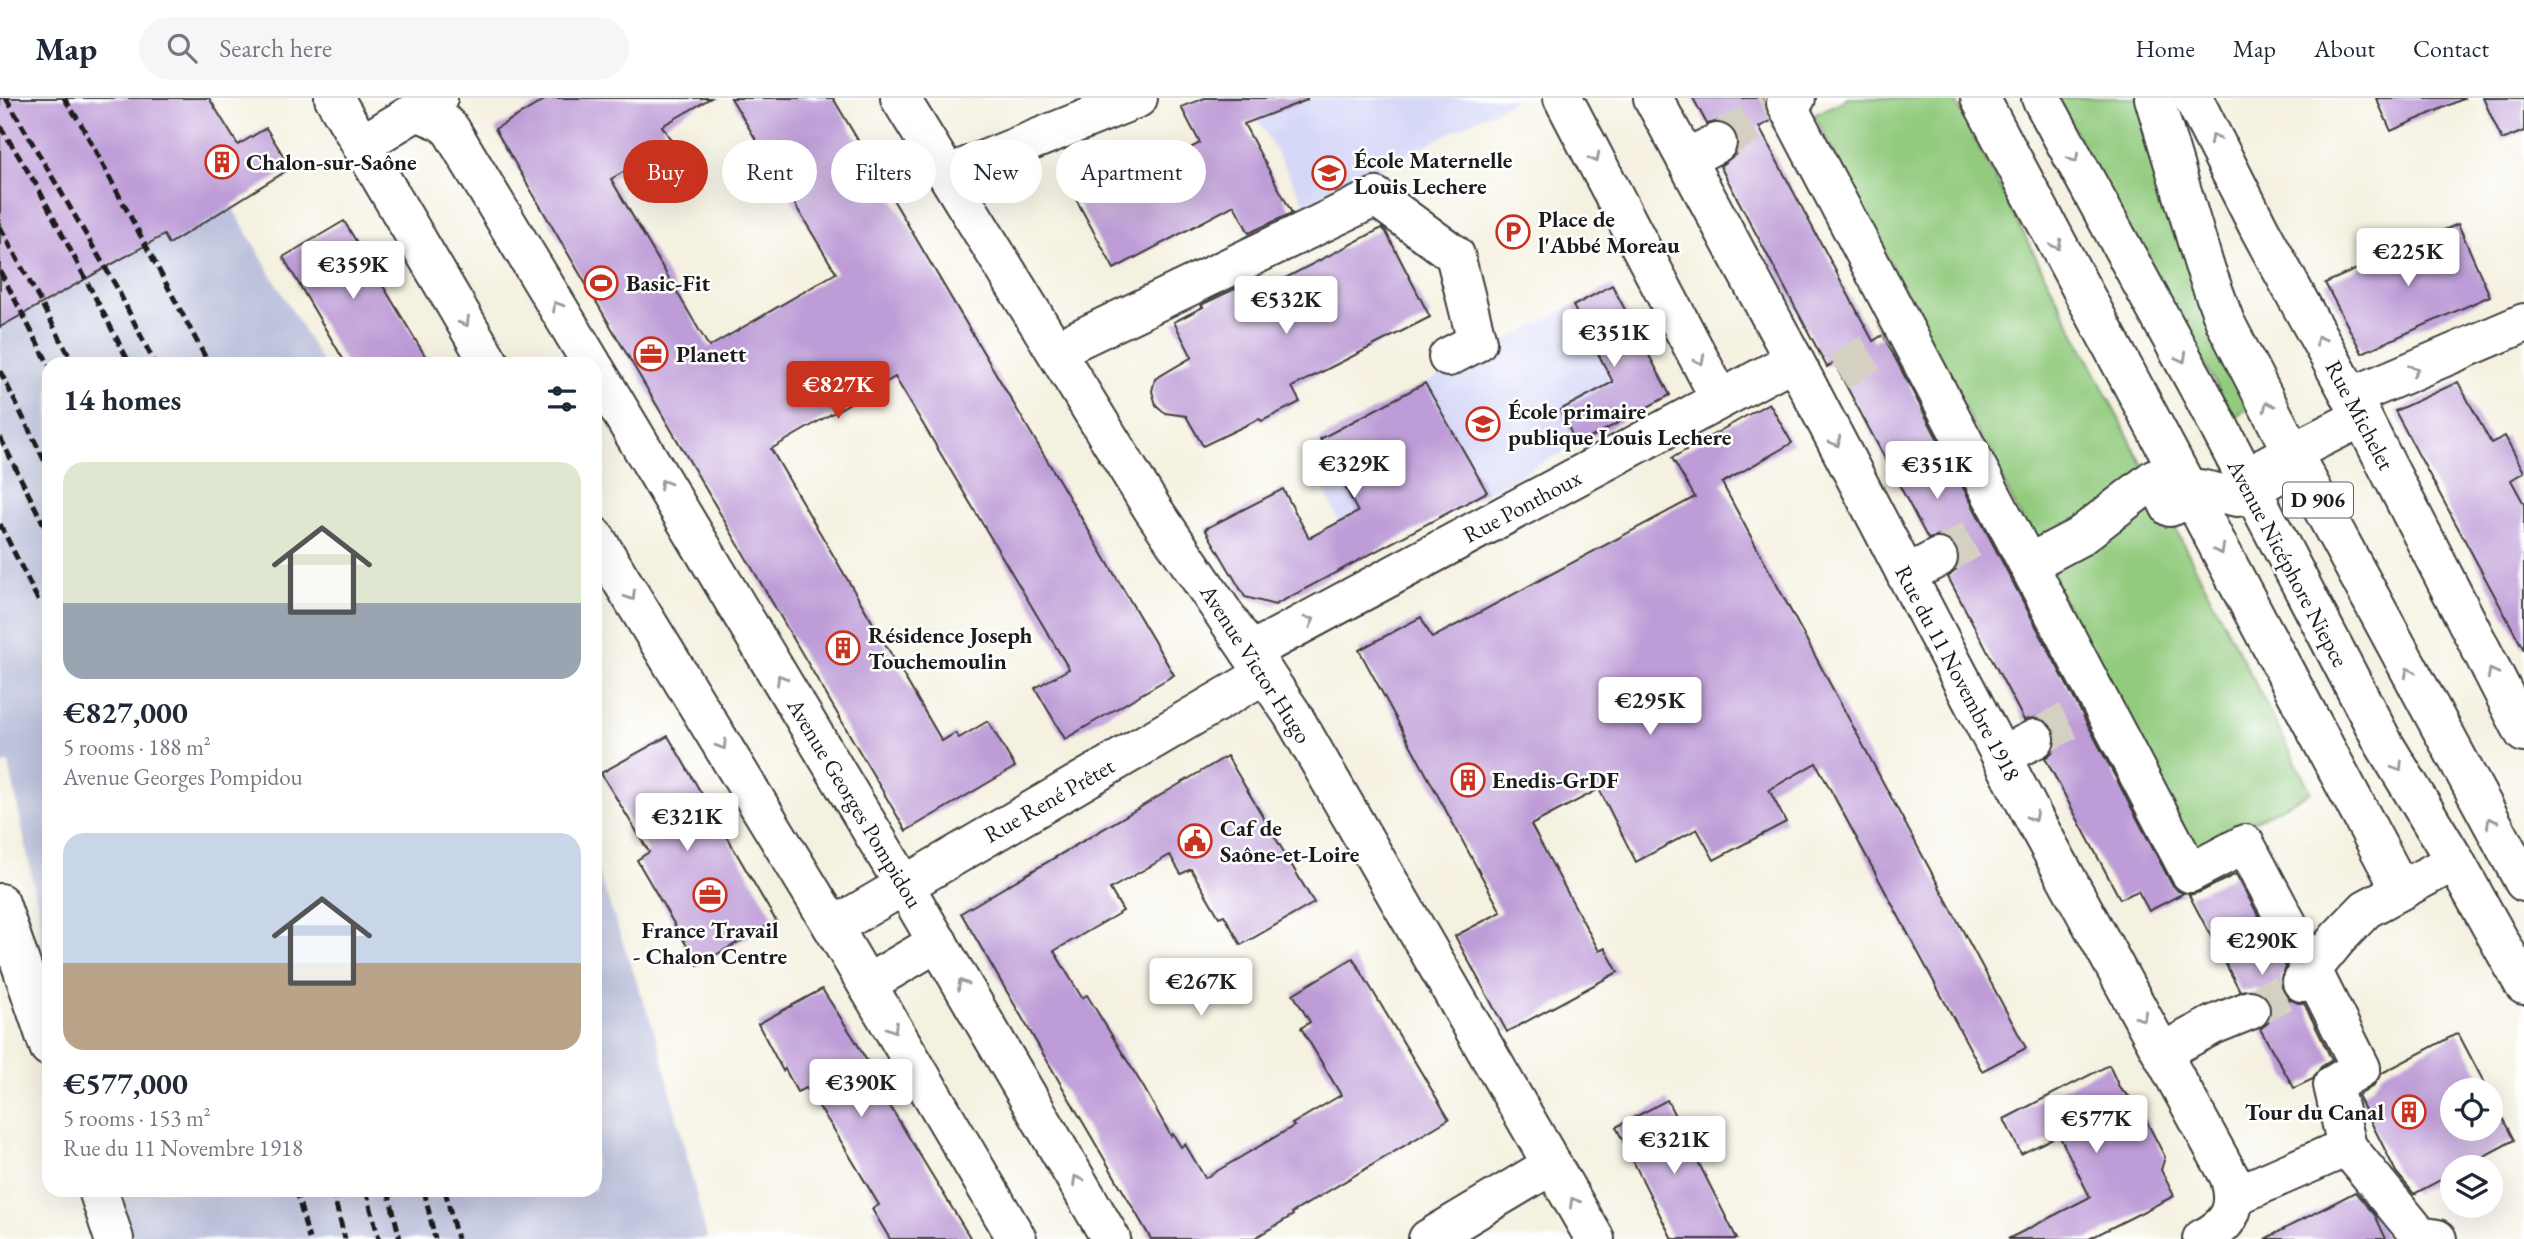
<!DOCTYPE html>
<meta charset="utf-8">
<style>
:root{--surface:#fff;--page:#f6f6f7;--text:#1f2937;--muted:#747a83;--line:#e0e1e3;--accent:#c8321e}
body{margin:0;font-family:"EB Garamond",serif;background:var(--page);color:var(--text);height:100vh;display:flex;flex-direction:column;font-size:26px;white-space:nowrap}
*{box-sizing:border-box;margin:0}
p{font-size:23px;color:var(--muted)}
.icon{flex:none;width:38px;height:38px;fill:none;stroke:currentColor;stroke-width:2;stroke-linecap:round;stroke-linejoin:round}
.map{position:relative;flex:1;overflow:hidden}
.details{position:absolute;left:42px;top:259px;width:560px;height:840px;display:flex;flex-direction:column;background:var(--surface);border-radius:21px;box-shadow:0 7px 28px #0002}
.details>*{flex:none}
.banner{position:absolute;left:623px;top:42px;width:665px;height:63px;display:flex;gap:14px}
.tools{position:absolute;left:2440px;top:980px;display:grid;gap:14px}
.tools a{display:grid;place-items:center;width:63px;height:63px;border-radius:50%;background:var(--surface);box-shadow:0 7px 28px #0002;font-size:35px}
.price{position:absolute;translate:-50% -60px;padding:0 16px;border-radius:7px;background:#fff;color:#222;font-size:23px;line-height:46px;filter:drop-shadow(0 2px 4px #0008)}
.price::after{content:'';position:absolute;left:50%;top:42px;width:21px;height:16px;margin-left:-10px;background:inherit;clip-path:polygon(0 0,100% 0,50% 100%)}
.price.selected{background:var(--accent);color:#fff}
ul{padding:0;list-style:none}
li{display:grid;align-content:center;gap:14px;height:371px;padding:0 21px}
li span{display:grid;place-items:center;height:217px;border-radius:21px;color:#555}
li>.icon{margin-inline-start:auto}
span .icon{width:126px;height:126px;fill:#fffc;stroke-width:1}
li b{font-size:30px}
h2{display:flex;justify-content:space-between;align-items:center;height:84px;padding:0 21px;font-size:30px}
.chip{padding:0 24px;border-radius:32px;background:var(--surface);box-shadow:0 7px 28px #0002;font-size:24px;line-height:63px}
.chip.selected{background:var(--accent);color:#fff}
header{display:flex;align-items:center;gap:42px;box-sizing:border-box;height:98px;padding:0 35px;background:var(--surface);border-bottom:2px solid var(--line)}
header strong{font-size:33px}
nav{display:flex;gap:38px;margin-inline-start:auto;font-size:24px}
.search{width:490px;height:63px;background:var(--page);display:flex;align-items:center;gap:18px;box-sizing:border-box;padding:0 24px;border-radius:38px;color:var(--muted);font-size:26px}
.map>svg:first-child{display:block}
.built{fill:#d6d8f8}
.industrial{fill:#bec3dd}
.green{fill:#92cb7e;stroke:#57744d;stroke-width:2}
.building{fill:#be9cd7}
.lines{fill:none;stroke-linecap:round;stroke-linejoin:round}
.minor-tunnel{stroke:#d4d1c3;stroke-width:38;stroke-dasharray:38 19;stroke-linecap:butt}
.minor-casing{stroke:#3d3c3a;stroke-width:42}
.major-casing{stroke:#3d3c3a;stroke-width:42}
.minor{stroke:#fff;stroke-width:38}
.major{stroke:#fff;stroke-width:38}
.rail{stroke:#1c1c1c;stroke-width:5;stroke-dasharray:10 5;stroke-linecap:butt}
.oneway{stroke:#999}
.labels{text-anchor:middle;stroke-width:5;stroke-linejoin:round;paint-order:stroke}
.shield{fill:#fff;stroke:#606060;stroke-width:2}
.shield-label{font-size:21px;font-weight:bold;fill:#1c1c1c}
.poi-label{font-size:23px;font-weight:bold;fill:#1c1c1c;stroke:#fff;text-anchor:start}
.street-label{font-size:23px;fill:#1c1c1c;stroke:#fff}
</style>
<header>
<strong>Map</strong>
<div class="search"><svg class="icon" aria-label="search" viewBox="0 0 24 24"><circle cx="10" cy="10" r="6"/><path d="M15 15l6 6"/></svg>Search here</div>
<nav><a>Home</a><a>Map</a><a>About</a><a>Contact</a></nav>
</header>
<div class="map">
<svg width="2524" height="1141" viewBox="0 0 2524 1141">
<rect width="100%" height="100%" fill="#fff"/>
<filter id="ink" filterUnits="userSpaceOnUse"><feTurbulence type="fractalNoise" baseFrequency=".0143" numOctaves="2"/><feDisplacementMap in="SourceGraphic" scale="14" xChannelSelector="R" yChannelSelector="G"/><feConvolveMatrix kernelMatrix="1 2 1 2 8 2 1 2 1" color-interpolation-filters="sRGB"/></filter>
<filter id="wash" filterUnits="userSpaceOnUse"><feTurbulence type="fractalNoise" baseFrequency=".00686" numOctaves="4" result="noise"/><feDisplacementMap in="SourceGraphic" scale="28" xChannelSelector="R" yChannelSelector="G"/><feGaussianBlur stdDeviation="1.57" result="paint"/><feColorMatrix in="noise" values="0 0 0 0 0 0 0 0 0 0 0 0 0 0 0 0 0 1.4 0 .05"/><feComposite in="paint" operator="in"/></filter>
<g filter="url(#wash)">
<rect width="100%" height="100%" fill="#f5f1e1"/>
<!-- built -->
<g class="built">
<path d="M1249,0h267l1,1 -211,106 -49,-86z"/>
<path d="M1612,187l58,110 -312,166 -54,-113z"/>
</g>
<!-- industrial -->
<g class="industrial">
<path d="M0,0h209l29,47 28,-17 25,40 -60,37 92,159h-274v613l-6,-19 -3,-41 -31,-154 -9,1z"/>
<path d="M595,765l65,185 47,191h-574l-16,-49h478z"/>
</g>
<!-- green -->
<g class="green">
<path d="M1848,0h106l357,694 -118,60 -379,-737z"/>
<path d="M2056,0h85l108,310 -15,9z"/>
</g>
<g id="blocks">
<!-- building -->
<g class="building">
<path d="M0,0h209l29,47 28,-17 25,40 -122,76 -5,-9 -164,92z"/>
<path d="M548,0h163l-49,28 11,17 -62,36 98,168 127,-74 -105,-175h102l341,577 -109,64 -30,-51 34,-19 -174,-292 -124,72 171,292 13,-8 4,5 29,-17 27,46 -109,64 -411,-702z"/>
<path d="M1205,0h102v2l-63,24 48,89 -43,20 -15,-28 -120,64 -43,-79 60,-31 8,16 61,-32 -19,-36z"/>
<path d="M1693,0h69l9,23 -12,6 114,214 10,-6 288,548 7,8 6,2 -35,18 -11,-20 -18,8 -75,-141 8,-6 4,-11 -3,-12 -8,-9 -9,-3 -13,3 -76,-143 8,-7 4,-11 -3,-12 -7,-7 -11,-4 -11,3 -94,-176 -7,4 -107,-201 16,-12 3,-11 -3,-11 -7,-7 -10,-4 -12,3z"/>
<path d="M2376,0h89l-74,33z"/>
<path d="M2483,0h41v33l-22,9z"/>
<path d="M344,123l86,143h-84l-63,-107z"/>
<path d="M2458,126l32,72 -128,57 -37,-70 50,-22 7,-16 13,-5 18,4z"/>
<path d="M1382,130l4,4 44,85 -138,70 8,15 -38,19 -3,-2 -56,27 -17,-30 -21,-3 -9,-8 -4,-14 3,-12 37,-22 -18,-35 29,-15 -2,-2 40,-19 6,12z"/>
<path d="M1612,187l58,110 -93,50 -17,-35 53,-28 -40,-76z"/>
<path d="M2458,284l33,61 14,-7 19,36 -13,8 13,24v146l-129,-239z"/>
<path d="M1425,285l62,109 -212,113 -30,-8 -40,-68 78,-40 26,49 49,-26 -38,-73z"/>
<path d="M1769,305l23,40 -70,40 304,565 -44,23 -166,-308 -47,27 17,32 -72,38 -17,-31 -61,33 -37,-73 -68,36 68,126 6,-3 13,24 -111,60 -52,-96 46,-24 -142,-262 62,-33 11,21 263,-141 -23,-39z"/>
<path d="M668,638l108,185 -78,44 -61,-105 12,-8 -48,-79z"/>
<path d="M1227,658l87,147 -73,42 -17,-30 -5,2 -28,-48 -10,5 -11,-19 -60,34 13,22 -69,40 28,47 5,-3 57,93 27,48 2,-2 8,13 4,-3 20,34 89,-52 -2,-2 49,-29 -40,-67 9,-6 -17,-28 60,-36 96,161 -157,94 1,2 -40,24h-102l-190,-326z"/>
<path d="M2236,776l50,93 -5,11 1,12 7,9 9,4h6l28,57 -11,7 -8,12 -19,9 -34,-59 8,-6 3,-9 -1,-13 -6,-8 -10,-4 -14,2 -51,-96 11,-3z"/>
<path d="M822,891l33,51 32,57 -2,1 86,141h-81l-18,-30 7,-4 -46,-77 -27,-40 -9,4 -12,-23 -2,2 -25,-47z"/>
<path d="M2458,935l30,57h-36v39h38v-34l24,45 -50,27h-12v7l-38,20 -18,-22 -38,-76 15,-10 9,-13z"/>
<path d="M2109,967l11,24 17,14 12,23 16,31 -4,13 13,26 -85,43h-81l82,-42 -31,-62 -38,19 -17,-35z"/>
<path d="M1667,1002l70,139h-65l-56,-112z"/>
<path d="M2355,1094l20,23 11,24h-121z"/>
</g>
</g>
</g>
<g filter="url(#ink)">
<use href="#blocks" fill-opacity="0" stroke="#3d3c3a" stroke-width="2"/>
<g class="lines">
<!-- minor-tunnel -->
<g class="minor-tunnel">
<path d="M1717,45l53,-31"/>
<path d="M1838,274l53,-32"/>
<path d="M1938,460l54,-30"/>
<path d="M2035,641l53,-29"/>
<path d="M2250,912l52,-28"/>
</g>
<defs>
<g id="minor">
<path d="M334,0l156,266"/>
<path d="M900,0l252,410 140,206 303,525"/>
<path d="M1563,0l157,301"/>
<path d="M1653,0l141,262 239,457 196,359c10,31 2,48 -27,63"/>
<path d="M1796,0l-10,5 404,770 55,-29 67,126 49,98 -28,17 14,62"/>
<path d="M1980,0l421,792"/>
<path d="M2193,0l67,132 102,187 162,316"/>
<path d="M419,14l24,10 8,8 141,234"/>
<path d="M361,47l77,-47"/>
<path d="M1686,61l31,-16"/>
<path d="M949,76l189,-76"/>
<path d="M1056,252l320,-153 79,58 22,87 -29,15"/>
<path d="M595,271l309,516 207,354"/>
<path d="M2351,299l173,-74"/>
<path d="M595,439l238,390 184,312"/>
<path d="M2028,466l51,-27 76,-59 15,29 22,-9 8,-9 37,8 38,-21 -6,-12 93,-47"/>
<path d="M1906,477l32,-17"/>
<path d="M1250,554l544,-292"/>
<path d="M2001,658l34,-17"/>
<path d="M0,805l49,144"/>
<path d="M833,829l432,-253"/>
<path d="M2302,884l36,-44 28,-29 89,-48"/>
<path d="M867,886l71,-42"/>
<path d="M2162,954l51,-27 37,-15"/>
<path d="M98,1092l16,49"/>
<path d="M2235,1098l112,-49 73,89 17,3"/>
<path d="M1428,1141l124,-74"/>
</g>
<g id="major">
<path d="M2041,0l161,296 182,350 71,117 69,124"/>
<path d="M2154,0l50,167 21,57 67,130 232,430"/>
</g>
</defs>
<!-- minor casing -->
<use href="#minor" class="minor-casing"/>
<!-- major casing -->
<use href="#major" class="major-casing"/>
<!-- minor -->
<use href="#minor" class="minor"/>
<!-- major -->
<use href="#major" class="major"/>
<!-- rail -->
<g class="rail">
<path d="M6,0l110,188 39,78"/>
<path d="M64,0l17,26 128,240"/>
<path d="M0,28l37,60 93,178"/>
<path d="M0,129l74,137"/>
<path d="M0,173l49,94"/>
<path d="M0,273l49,99"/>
<path d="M0,339l49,98"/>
<path d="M0,426l40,80"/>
<path d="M296,1092l13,49"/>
<path d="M332,1092l13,49"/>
<path d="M366,1092l13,49"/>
<path d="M388,1092l12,49"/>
<path d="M424,1092l11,49"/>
<path d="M445,1092l12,49"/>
<path d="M517,1092l1,6"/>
</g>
</g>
<!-- one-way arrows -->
<defs><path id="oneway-chevron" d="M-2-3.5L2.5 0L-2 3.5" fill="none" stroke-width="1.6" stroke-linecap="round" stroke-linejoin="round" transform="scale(1.75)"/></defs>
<g class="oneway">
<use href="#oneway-chevron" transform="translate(2214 41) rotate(-117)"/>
<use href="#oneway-chevron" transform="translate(1595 60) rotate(62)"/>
<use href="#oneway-chevron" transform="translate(2074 60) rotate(62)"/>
<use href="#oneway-chevron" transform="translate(2057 147) rotate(62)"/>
<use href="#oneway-chevron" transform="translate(557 208) rotate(-121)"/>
<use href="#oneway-chevron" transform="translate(465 224) rotate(59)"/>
<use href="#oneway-chevron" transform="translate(2320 242) rotate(-118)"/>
<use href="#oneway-chevron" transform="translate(2182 260) rotate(62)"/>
<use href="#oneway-chevron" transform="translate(1700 262) rotate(63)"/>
<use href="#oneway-chevron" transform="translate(2414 272) rotate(-23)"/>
<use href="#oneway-chevron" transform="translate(2268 308) rotate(-117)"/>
<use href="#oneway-chevron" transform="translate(1836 344) rotate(62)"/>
<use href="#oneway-chevron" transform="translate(664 386) rotate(-121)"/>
<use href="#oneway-chevron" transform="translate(2220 452) rotate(62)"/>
<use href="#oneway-chevron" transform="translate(631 498) rotate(58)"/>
<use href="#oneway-chevron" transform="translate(1310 523) rotate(-28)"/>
<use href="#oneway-chevron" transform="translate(2409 574) rotate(-118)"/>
<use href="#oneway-chevron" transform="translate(2492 575) rotate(-118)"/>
<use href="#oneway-chevron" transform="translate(781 581) rotate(-121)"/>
<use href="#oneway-chevron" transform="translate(722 647) rotate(59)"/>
<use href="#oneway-chevron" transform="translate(2398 669) rotate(58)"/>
<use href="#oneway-chevron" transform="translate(2033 719) rotate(62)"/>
<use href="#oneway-chevron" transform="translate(2491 724) rotate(-119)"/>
<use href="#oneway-chevron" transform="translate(962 886) rotate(-120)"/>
<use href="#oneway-chevron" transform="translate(2142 919) rotate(61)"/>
<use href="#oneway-chevron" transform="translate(893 930) rotate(59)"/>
<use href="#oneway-chevron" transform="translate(1077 1082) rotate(-120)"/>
<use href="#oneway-chevron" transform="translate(1574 1104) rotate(-120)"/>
</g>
</g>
<!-- icons -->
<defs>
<symbol id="building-ring" viewBox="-11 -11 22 22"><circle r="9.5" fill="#fff" stroke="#c8321e" stroke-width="1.5"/><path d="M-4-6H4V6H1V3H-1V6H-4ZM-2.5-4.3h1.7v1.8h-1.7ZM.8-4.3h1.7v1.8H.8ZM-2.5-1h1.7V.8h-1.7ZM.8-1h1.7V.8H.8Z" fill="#c8321e"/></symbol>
<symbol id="school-ring" viewBox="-11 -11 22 22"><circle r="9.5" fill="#fff" stroke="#c8321e" stroke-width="1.5"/><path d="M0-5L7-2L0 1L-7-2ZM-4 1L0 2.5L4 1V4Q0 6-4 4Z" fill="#c8321e"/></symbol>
<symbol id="parking-ring" viewBox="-11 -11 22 22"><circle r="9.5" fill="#fff" stroke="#c8321e" stroke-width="1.5"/><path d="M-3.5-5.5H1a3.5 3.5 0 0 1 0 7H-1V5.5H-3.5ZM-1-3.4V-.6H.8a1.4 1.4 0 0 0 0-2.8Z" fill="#c8321e"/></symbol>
<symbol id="stadium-ring" viewBox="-11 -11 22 22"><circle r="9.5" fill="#fff" stroke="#c8321e" stroke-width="1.5"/><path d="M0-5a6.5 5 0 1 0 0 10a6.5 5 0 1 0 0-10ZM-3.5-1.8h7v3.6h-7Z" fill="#c8321e"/></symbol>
<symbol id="office-ring" viewBox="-11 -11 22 22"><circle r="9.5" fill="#fff" stroke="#c8321e" stroke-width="1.5"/><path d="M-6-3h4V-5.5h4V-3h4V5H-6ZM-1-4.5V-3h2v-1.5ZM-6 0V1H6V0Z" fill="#c8321e"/></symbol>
<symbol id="civic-ring" viewBox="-11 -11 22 22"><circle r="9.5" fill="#fff" stroke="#c8321e" stroke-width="1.5"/><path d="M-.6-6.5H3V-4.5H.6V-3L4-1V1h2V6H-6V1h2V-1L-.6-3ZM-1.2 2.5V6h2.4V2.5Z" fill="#c8321e"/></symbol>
</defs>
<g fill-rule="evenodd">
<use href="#building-ring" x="203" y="45" width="38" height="38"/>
<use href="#school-ring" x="1310" y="56" width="38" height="38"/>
<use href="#parking-ring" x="1494" y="115" width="38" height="38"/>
<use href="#stadium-ring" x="582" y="166" width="38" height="38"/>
<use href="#office-ring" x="632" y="237" width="38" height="38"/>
<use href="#school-ring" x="1464" y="307" width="38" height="38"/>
<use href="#building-ring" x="824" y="531" width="38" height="38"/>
<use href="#building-ring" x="1449" y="663" width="38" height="38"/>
<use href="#civic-ring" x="1176" y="724" width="38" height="38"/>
<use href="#office-ring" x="691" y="778" width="38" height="38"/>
<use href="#building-ring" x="2390" y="995" width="38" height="38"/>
</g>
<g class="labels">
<!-- shield labels -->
<rect class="shield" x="2283" y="384.5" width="70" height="35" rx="5"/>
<g class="shield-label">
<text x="2318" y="409">D 906</text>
</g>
<!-- poi labels -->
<g class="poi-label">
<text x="1354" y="70">École Maternelle<tspan x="1354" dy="26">Louis Lechere</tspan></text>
<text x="246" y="72">Chalon-sur-Saône</text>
<text x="1538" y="129">Place de<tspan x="1538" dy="26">l'Abbé Moreau</tspan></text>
<text x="626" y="193">Basic-Fit</text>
<text x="676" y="264">Planett</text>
<text x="1508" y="321">École primaire<tspan x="1508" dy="26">publique Louis Lechere</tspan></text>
<text x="868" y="545">Résidence Joseph<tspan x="868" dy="26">Touchemoulin</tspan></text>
<text x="1492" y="690">Enedis-GrDF</text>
<text x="1220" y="738">Caf de<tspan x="1220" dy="26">Saône-et-Loire</tspan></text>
<text x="710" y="840" text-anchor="middle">France Travail<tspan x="710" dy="26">- Chalon Centre</tspan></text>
<text x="2384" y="1022" text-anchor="end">Tour du Canal</text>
</g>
<!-- street labels -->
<g class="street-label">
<text transform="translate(2360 317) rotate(62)" y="8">Rue Michelet</text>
<text transform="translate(1522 408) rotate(-28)" y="8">Rue Ponthoux</text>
<text transform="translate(2288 465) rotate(62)" y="8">Avenue Nicéphore Niepce</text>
<text transform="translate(1256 566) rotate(57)" y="8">Avenue Victor Hugo</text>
<text transform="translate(1958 575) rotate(62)" y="8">Rue du 11 Novembre 1918</text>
<text transform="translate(1049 702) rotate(-30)" y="8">Rue René Prêtet</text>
<text transform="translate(855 705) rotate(59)" y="8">Avenue Georges Pompidou</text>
</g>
</g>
</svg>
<div class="tools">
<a><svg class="icon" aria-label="locate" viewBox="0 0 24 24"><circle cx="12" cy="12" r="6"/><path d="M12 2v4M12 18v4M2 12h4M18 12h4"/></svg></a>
<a><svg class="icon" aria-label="layers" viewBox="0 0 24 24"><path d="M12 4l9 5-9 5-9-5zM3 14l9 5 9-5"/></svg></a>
</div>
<b class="price" style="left:2408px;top:190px">€225K</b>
<b class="price" style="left:353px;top:203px">€359K</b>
<b class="price" style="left:1286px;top:238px">€532K</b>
<b class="price" style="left:1614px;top:271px">€351K</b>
<b class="price selected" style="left:838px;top:323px">€827K</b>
<b class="price" style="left:1354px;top:402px">€329K</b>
<b class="price" style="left:1937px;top:403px">€351K</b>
<b class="price" style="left:1650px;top:639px">€295K</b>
<b class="price" style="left:687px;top:755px">€321K</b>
<b class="price" style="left:2262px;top:879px">€290K</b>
<b class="price" style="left:1201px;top:920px">€267K</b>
<b class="price" style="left:861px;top:1021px">€390K</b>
<b class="price" style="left:2096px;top:1057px">€577K</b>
<b class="price" style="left:1674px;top:1078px">€321K</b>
<div class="banner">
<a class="chip selected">Buy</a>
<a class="chip">Rent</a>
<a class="chip">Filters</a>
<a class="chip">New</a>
<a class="chip">Apartment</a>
</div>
<section class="details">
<h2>14 homes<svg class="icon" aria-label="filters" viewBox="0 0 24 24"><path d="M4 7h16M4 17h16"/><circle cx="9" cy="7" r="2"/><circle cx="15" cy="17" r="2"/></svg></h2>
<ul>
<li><span style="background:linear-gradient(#dfe7d0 65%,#9aa5b1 0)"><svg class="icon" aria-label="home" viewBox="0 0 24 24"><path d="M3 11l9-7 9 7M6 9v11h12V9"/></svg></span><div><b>€827,000</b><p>5 rooms · 188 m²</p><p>Avenue Georges Pompidou</p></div></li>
<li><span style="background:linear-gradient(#c9d6e8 60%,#b9a48a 0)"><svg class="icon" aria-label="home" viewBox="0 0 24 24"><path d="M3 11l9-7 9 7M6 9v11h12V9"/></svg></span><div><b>€577,000</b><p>5 rooms · 153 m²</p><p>Rue du 11 Novembre 1918</p></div></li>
</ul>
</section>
</div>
